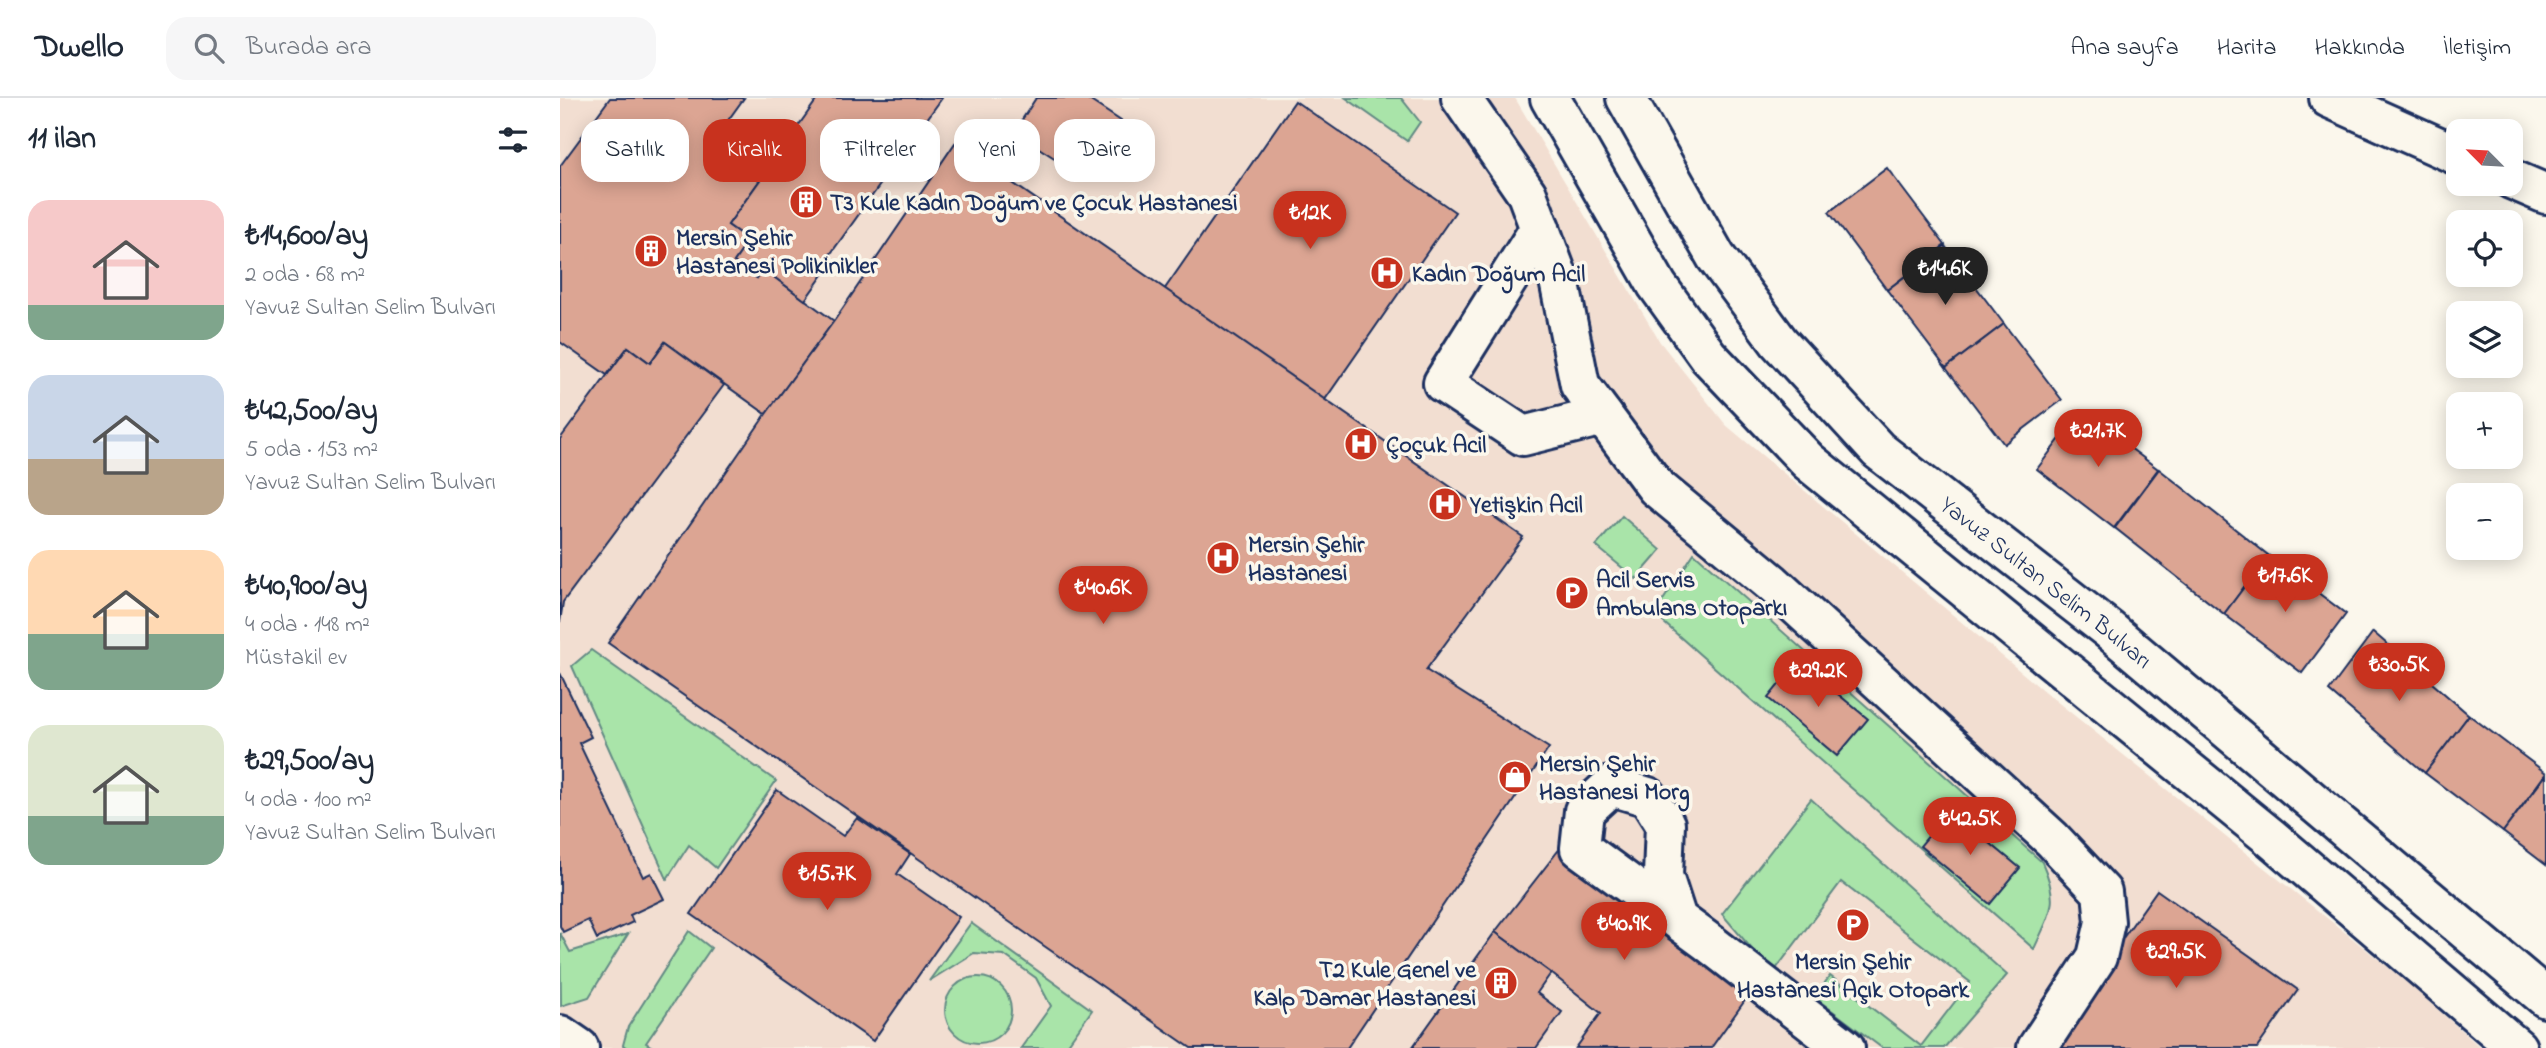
<!DOCTYPE html>
<html lang="tr">
<meta charset="utf-8">
<style>
:root{--surface:#fff;--page:#f6f6f7;--text:#1f2937;--muted:#747a83;--line:#e0e1e3;--accent:#c8321e}
body{margin:0;font-family:"Indie Flower",sans-serif;background:var(--page);color:var(--text);height:100vh;display:flex;flex-direction:column;font-size:26px;white-space:nowrap}
*{box-sizing:border-box;margin:0}
p{font-size:23px;color:var(--muted)}
.icon{flex:none;width:38px;height:38px;fill:none;stroke:currentColor;stroke-width:2;stroke-linecap:round;stroke-linejoin:round}
.map{position:relative;flex:1;overflow:hidden}
.drawer{display:flex;flex-direction:column;background:var(--surface);width:560px}
.drawer>*{flex:none}
.hud{position:absolute;left:21px;top:21px;width:665px;height:63px;display:flex;gap:14px}
.needle{width:46px;rotate:294deg}
.controls{position:absolute;left:1886px;top:21px;display:grid;gap:14px}
.controls a{display:grid;place-items:center;width:77px;height:77px;border-radius:14px;background:var(--surface);box-shadow:0 4px 18px #0003;font-size:35px}
.price{position:absolute;translate:-50% -60px;padding:0 16px;border-radius:24px;background:var(--accent);color:#fff;font-size:23px;line-height:46px;filter:drop-shadow(0 2px 4px #0008)}
.price::after{content:'';position:absolute;left:50%;top:42px;width:21px;height:16px;margin-left:-10px;background:inherit;clip-path:polygon(0 0,100% 0,50% 100%)}
.price.current{background:#222;color:#fff}
ul{padding:0;list-style:none}
li{display:flex;align-items:center;gap:21px;height:175px;padding:0 28px}
li span{display:grid;place-items:center;flex:none;width:196px;height:140px;border-radius:21px;color:#555}
li>.icon{margin-inline-start:auto}
span .icon{width:84px;height:84px;fill:#fffc;stroke-width:1}
li b{font-size:30px}
h2{display:flex;justify-content:space-between;align-items:center;height:84px;padding:0 28px;font-size:30px}
.chip{padding:0 24px;border-radius:21px;background:var(--surface);box-shadow:0 4px 18px #0003;font-size:24px;line-height:63px}
.chip.current{background:var(--accent);color:#fff}
header{display:flex;align-items:center;gap:42px;box-sizing:border-box;height:98px;padding:0 35px;background:var(--surface);border-bottom:2px solid var(--line)}
header strong{font-size:33px}
nav{display:flex;gap:38px;margin-inline-start:auto;font-size:24px}
.search{width:490px;height:63px;background:var(--page);display:flex;align-items:center;gap:18px;box-sizing:border-box;padding:0 24px;border-radius:21px;color:var(--muted);font-size:26px}
main{display:flex;flex:1;min-height:0}
.map>svg:first-child{display:block}
.built{fill:#f2ded1}
.green{fill:#a9e4a9;stroke:#628a84;stroke-width:2}
.building{fill:#dca593;stroke:#1b2f5e;stroke-width:2}
.lines{fill:none;stroke-linecap:round;stroke-linejoin:round}
.minor-casing{stroke:#1b2f5e;stroke-width:44}
.minor{stroke:#fbf7ec;stroke-width:38}
.labels{text-anchor:middle;stroke-width:7;stroke-linejoin:round;paint-order:stroke}
.poi-label{font-size:24px;font-weight:bold;fill:#1b2f5e;stroke:#fbf7ec;text-anchor:start}
.street-label{font-size:24px;fill:#1b2f5e;stroke:#fbf7ec}
</style>
<header>
<strong>Dwello</strong>
<div class="search"><svg class="icon" aria-label="search" viewBox="0 0 24 24"><circle cx="10" cy="10" r="6"/><path d="M15 15l6 6"/></svg>Burada ara</div>
<nav><a>Ana sayfa</a><a>Harita</a><a>Hakkında</a><a>İletişim</a></nav>
</header>
<main>
<section class="drawer">
<h2>11 ilan<svg class="icon" aria-label="filters" viewBox="0 0 24 24"><path d="M4 7h16M4 17h16"/><circle cx="9" cy="7" r="2"/><circle cx="15" cy="17" r="2"/></svg></h2>
<ul>
<li><span style="background:linear-gradient(#f6c9c9 75%,#7fa58c 0)"><svg class="icon" aria-label="home" viewBox="0 0 24 24"><path d="M3 11l9-7 9 7M6 9v11h12V9"/></svg></span><div><b>₺14,600/ay</b><p>2 oda · 68 m²</p><p>Yavuz Sultan Selim Bulvarı</p></div></li>
<li><span style="background:linear-gradient(#c9d6e8 60%,#b9a48a 0)"><svg class="icon" aria-label="home" viewBox="0 0 24 24"><path d="M3 11l9-7 9 7M6 9v11h12V9"/></svg></span><div><b>₺42,500/ay</b><p>5 oda · 153 m²</p><p>Yavuz Sultan Selim Bulvarı</p></div></li>
<li><span style="background:linear-gradient(#ffd9b3 60%,#7fa58c 0)"><svg class="icon" aria-label="home" viewBox="0 0 24 24"><path d="M3 11l9-7 9 7M6 9v11h12V9"/></svg></span><div><b>₺40,900/ay</b><p>4 oda · 148 m²</p><p>Müstakil ev</p></div></li>
<li><span style="background:linear-gradient(#dfe7d0 65%,#7fa58c 0)"><svg class="icon" aria-label="home" viewBox="0 0 24 24"><path d="M3 11l9-7 9 7M6 9v11h12V9"/></svg></span><div><b>₺29,500/ay</b><p>4 oda · 100 m²</p><p>Yavuz Sultan Selim Bulvarı</p></div></li>
</ul>
</section>
<div class="map">
<svg width="1986" height="950" viewBox="0 0 1986 950">
<rect width="100%" height="100%" fill="#fbf7ec"/>
<filter id="ink" filterUnits="userSpaceOnUse"><feTurbulence type="fractalNoise" baseFrequency=".0143" numOctaves="2"/><feDisplacementMap in="SourceGraphic" scale="14" xChannelSelector="R" yChannelSelector="G"/><feConvolveMatrix kernelMatrix="1 2 1 2 8 2 1 2 1" color-interpolation-filters="sRGB"/></filter>
<g filter="url(#ink)">
<!-- built -->
<path class="built" d="M0,0h955l145,244 66,83 319,267 363,291 73,65h-1921z"/>
<!-- green -->
<g class="green">
<path d="M786,0h55l19,24 -13,19z"/>
<path d="M1062,418l39,34 -25,29 -40,-33z"/>
<path d="M1134,455l348,309c18,41 9,49 -8,87l-380,-335z"/>
<path d="M31,552l185,131 -60,87 -27,-23 -22,34 -95,-213z"/>
<path d="M1251,701l196,176 -63,73h-62l-68,-51 16,-21 91,70 49,-64 -129,-100 -65,87 -20,-15 -34,-40z"/>
<path d="M411,825l121,87 -27,38h-44l30,-42 -15,-28 -32,-23 -30,-2 -45,28z"/>
<path d="M129,833l22,17 -65,95 8,5h-27l-4,-3 5,-18z"/>
<path d="M0,835l10,19 58,-18 -39,63 -28,9z"/>
<circle cx="418" cy="912" r="33"/>
</g>
<!-- building -->
<g class="building">
<path d="M50,0h134l-33,46 49,36 -32,45 21,15 -15,22 23,16 6,-9 71,52 -68,93 -101,-72 -15,21 -22,-16 -21,28 -47,-33v-176z"/>
<path d="M258,0h124l-115,161 5,3 -27,38 -42,-31 -6,9 -23,-16 15,-22 -21,-15z"/>
<path d="M476,0h50l41,27 -40,54 -73,-47z"/>
<path d="M735,3l160,111 -131,189 -160,-111z"/>
<path d="M395,45l568,394 -97,133 123,78 -202,300h-156l-583,-405 158,-229 68,-93z"/>
<path d="M1327,70l58,77 -58,45 -58,-78z"/>
<path d="M1385,148l59,78 -58,44 -59,-78z"/>
<path d="M1444,226l58,76 -58,44 -58,-76z"/>
<path d="M105,244l59,43 -161,217 -3,20v-183l68,-92 22,16z"/>
<path d="M1521,313l77,58 -44,59 -77,-59z"/>
<path d="M1599,371l109,86 -44,59 -109,-86z"/>
<path d="M1708,457l78,59 -44,59 -78,-59z"/>
<path d="M1813,534l96,83 -44,58 -96,-82z"/>
<path d="M1238,563l70,58 -31,37 -69,-58z"/>
<path d="M0,575l31,64 -12,6 64,134 8,-4 13,26 -34,16 3,7 -36,17 -9,-19 -25,12 -3,-6z"/>
<path d="M1909,617l77,58 -43,59 -78,-59z"/>
<path d="M1986,677v90l-43,-33z"/>
<path d="M217,692l66,46 14,-18 53,36 -13,20 62,43 -86,124 -182,-127z"/>
<path d="M1390,712l70,58 -30,36 -70,-58z"/>
<path d="M1001,749l195,138 -45,63h-135l25,-35 -50,-40 -56,-41z"/>
<path d="M1597,792l141,100 -41,58h-212z"/>
<path d="M935,834l56,41 -14,20 25,19 -26,36h-124z"/>
</g>
<g class="lines">
<defs>
<g id="minor">
<path d="M901,0l66,96 32,86 21,105 76,102 116,96 280,256 50,53 3,30 -8,35 -60,91"/>
<path d="M990,0l107,187 51,71 100,105 462,376 247,211"/>
<path id="s1" d="M1066,0l90,159 63,85 99,108 230,179 438,369"/>
<path d="M1769,0l130,58"/>
<path d="M1951,81l35,15"/>
<path d="M980,130l-97,155 80,53 80,-20"/>
<path d="M1117,821l-14,-43 2,-52 -17,-27 -37,-11 -27,25 -4,37 128,94 137,106"/>
<path d="M0,937l19,13"/>
</g>
</defs>
<!-- minor casing -->
<use href="#minor" class="minor-casing"/>
<!-- minor -->
<use href="#minor" class="minor"/>
</g>
</g>
<!-- icons -->
<defs>
<symbol id="building-disc" viewBox="-11 -11 22 22"><circle r="9.5" fill="#c8321e" stroke="#fbf7ec"/><path d="M-4-6H4V6H1V3H-1V6H-4ZM-2.5-4.3h1.7v1.8h-1.7ZM.8-4.3h1.7v1.8H.8ZM-2.5-1h1.7V.8h-1.7ZM.8-1h1.7V.8H.8Z" fill="#fff"/></symbol>
<symbol id="hospital-disc" viewBox="-11 -11 22 22"><circle r="9.5" fill="#c8321e" stroke="#fbf7ec"/><path d="M-5-5h3v3.5h4V-5h3V5h-3V1.5h-4V5h-3Z" fill="#fff"/></symbol>
<symbol id="parking-disc" viewBox="-11 -11 22 22"><circle r="9.5" fill="#c8321e" stroke="#fbf7ec"/><path d="M-3.5-5.5H1a3.5 3.5 0 0 1 0 7H-1V5.5H-3.5ZM-1-3.4V-.6H.8a1.4 1.4 0 0 0 0-2.8Z" fill="#fff"/></symbol>
<symbol id="shop-disc" viewBox="-11 -11 22 22"><circle r="9.5" fill="#c8321e" stroke="#fbf7ec"/><path d="M-5-2.5h2.3a2.7 3.5 0 0 1 5.4 0H5L5.5 6h-11ZM-1.5-2.5h3a1.5 2.3 0 0 0-3 0Z" fill="#fff"/></symbol>
</defs>
<g fill-rule="evenodd">
<use href="#building-disc" x="227" y="85" width="38" height="38"/>
<use href="#building-disc" x="72" y="134" width="38" height="38"/>
<use href="#hospital-disc" x="808" y="156" width="38" height="38"/>
<use href="#hospital-disc" x="782" y="327" width="38" height="38"/>
<use href="#hospital-disc" x="866" y="387" width="38" height="38"/>
<use href="#hospital-disc" x="644" y="441" width="38" height="38"/>
<use href="#parking-disc" x="993" y="476" width="38" height="38"/>
<use href="#shop-disc" x="936" y="660" width="38" height="38"/>
<use href="#parking-disc" x="1274" y="808" width="38" height="38"/>
<use href="#building-disc" x="922" y="866" width="38" height="38"/>
</g>
<g class="labels">
<!-- poi labels -->
<g class="poi-label">
<text x="270" y="112">T3 Kule Kadın Doğum ve Çocuk Hastanesi</text>
<text x="116" y="147">Mersin Şehir<tspan x="116" dy="28">Hastanesi Polikinikler</tspan></text>
<text x="852" y="183">Kadın Doğum Acil</text>
<text x="826" y="354">Çoçuk Acil</text>
<text x="910" y="414">Yetişkin Acil</text>
<text x="688" y="454">Mersin Şehir<tspan x="688" dy="28">Hastanesi</tspan></text>
<text x="1036" y="489">Acil Servis<tspan x="1036" dy="28">Ambulans Otoparkı</tspan></text>
<text x="979" y="673">Mersin Şehir<tspan x="979" dy="28">Hastanesi Morg</tspan></text>
<text x="1293" y="871" text-anchor="middle">Mersin Şehir<tspan x="1293" dy="28">Hastanesi Açık Otopark</tspan></text>
<text x="916" y="879" text-anchor="end">T2 Kule Genel ve<tspan x="916" dy="28">Kalp Damar Hastanesi</tspan></text>
</g>
<!-- street labels -->
<g class="street-label">
<text dy="8" stroke="none"><textPath href="#s1" startOffset="649">Yavuz Sultan Selim Bulvarı</textPath></text>
</g>
</g>
</svg>
<div class="controls">
<a><svg class="needle" viewBox="-14 -14 28 28"><path d="M0-13l5 13h-10z" fill="#e53935"/><path d="M0 13l5-13h-10z" fill="#747a83"/></svg></a>
<a><svg class="icon" aria-label="locate" viewBox="0 0 24 24"><circle cx="12" cy="12" r="6"/><path d="M12 2v4M12 18v4M2 12h4M18 12h4"/></svg></a>
<a><svg class="icon" aria-label="layers" viewBox="0 0 24 24"><path d="M12 4l9 5-9 5-9-5zM3 14l9 5 9-5"/></svg></a>
<a>+</a>
<a>−</a>
</div>
<b class="price" style="left:750px;top:153px">₺12K</b>
<b class="price current" style="left:1385px;top:209px">₺14.6K</b>
<b class="price" style="left:1538px;top:371px">₺21.7K</b>
<b class="price" style="left:1725px;top:516px">₺17.6K</b>
<b class="price" style="left:543px;top:528px">₺40.6K</b>
<b class="price" style="left:1839px;top:605px">₺30.5K</b>
<b class="price" style="left:1258px;top:611px">₺29.2K</b>
<b class="price" style="left:1410px;top:759px">₺42.5K</b>
<b class="price" style="left:267px;top:814px">₺15.7K</b>
<b class="price" style="left:1064px;top:864px">₺40.9K</b>
<b class="price" style="left:1616px;top:892px">₺29.5K</b>
<div class="hud">
<a class="chip">Satılık</a>
<a class="chip current">Kiralık</a>
<a class="chip">Filtreler</a>
<a class="chip">Yeni</a>
<a class="chip">Daire</a>
</div>
</div>
</main>
